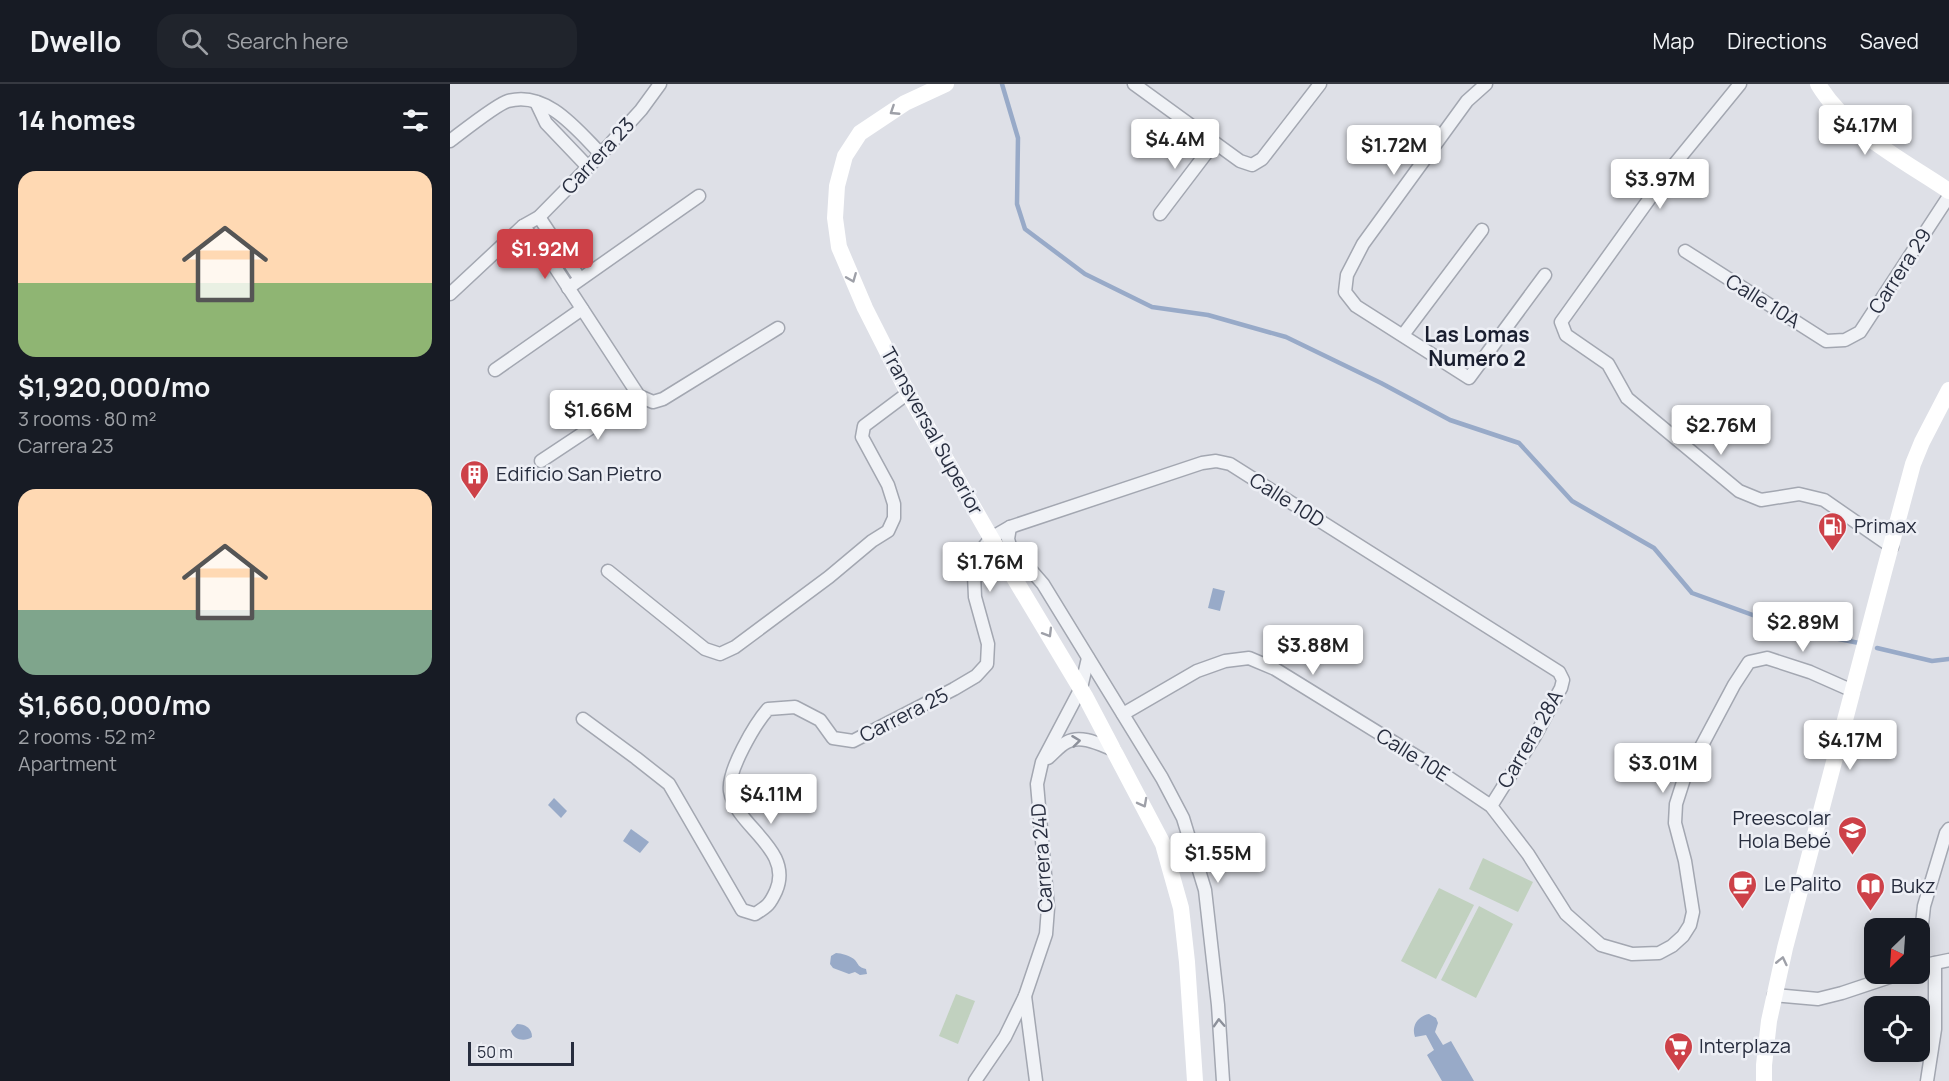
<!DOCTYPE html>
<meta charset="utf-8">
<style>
:root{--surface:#171b24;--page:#20242c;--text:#f1f3f6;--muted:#9ea1a6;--line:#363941;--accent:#cd4148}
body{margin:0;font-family:Manrope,sans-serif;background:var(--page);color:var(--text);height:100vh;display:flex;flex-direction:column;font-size:22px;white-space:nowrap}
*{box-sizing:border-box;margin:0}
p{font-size:20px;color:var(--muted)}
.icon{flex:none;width:33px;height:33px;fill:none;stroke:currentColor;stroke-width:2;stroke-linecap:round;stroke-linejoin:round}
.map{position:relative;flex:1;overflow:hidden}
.details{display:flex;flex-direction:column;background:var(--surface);width:450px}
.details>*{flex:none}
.needle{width:39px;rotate:205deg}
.buttons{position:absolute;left:1414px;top:834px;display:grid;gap:12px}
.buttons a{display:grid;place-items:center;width:66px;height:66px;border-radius:12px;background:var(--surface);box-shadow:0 3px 15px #0003;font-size:30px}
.scale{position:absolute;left:18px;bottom:15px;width:106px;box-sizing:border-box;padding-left:6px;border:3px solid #272d3e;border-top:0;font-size:16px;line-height:21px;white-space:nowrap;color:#272d3e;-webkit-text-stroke:4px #edeff5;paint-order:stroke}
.price{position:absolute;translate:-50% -51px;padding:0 14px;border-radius:6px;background:#fff;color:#222;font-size:20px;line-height:39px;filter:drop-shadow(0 2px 3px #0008)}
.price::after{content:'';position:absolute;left:50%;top:36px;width:18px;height:14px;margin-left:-9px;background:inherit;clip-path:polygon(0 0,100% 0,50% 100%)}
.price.on{background:var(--accent);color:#fff}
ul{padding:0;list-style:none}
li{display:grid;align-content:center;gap:12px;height:318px;padding:0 18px}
li span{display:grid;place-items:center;height:186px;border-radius:18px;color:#555}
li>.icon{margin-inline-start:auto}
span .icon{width:108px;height:108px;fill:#fffc;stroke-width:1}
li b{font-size:26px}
h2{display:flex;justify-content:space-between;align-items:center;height:72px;padding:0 18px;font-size:26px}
header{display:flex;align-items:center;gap:36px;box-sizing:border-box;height:84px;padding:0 30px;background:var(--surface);border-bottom:2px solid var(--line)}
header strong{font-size:28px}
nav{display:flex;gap:33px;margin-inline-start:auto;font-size:21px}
.search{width:420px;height:54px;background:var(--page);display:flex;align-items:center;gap:15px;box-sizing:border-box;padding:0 21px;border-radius:18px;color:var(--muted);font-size:22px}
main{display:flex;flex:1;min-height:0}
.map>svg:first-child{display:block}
.green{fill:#c1d1bf}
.water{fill:#98aac8}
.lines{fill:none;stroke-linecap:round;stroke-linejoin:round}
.stream{stroke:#98aac8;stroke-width:4.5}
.street-casing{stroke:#a3a7b1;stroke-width:15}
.street{stroke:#f0f2f6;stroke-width:12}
.secondary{stroke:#fff;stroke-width:16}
.oneway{stroke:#9ea0a8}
.oneway2{stroke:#8c909a}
.labels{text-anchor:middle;stroke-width:5;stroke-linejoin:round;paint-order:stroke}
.street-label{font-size:20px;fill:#272d3e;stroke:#edeff5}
.poi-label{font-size:20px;fill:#272d3e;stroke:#edeff5;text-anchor:start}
.neighbourhood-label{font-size:21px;font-weight:bold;fill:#191e2f;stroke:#edeff5}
</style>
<header>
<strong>Dwello</strong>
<div class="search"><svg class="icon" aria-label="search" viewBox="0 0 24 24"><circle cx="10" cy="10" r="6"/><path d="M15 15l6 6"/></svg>Search here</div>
<nav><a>Map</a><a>Directions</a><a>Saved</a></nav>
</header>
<main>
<section class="details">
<h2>14 homes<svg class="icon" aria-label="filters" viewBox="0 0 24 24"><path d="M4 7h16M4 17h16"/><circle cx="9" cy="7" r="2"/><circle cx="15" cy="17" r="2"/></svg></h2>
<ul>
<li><span style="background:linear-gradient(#ffd9b3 60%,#8fb573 0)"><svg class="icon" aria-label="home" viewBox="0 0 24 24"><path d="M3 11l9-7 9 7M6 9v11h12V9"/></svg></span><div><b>$1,920,000/mo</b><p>3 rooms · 80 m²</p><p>Carrera 23</p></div></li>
<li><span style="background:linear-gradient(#ffd9b3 65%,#7fa58c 0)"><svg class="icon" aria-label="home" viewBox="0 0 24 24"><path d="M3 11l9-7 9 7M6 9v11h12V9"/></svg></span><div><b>$1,660,000/mo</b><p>2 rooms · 52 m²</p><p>Apartment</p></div></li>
</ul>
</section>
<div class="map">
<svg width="1499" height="997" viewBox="0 0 1499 997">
<rect width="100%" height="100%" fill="#dee0e7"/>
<!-- green -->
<g class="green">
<path d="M1033,774l50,24 -15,30 -49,-23z"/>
<path d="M989,804l35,17 -38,74 -35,-18z"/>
<path d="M1029,822l34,18 -37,74 -35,-18z"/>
<path d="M506,910l19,7 -17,43 -19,-8z"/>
</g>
<!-- water -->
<g class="water">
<path d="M763,504l12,3 -5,20 -12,-3z"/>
<path d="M317,691l12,14 -7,5 -11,-13z"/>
<path d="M104,714l13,13 -6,7 -13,-13z"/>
<path d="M181,745l18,13 -9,11 -17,-12z"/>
<path d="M386,869c5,0 15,3 19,7 4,5 3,7 11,9l1,5 -7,1 -5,-3 -6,2 -16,-6 -3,-4 1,-8z"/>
<path d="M979,930l7,4 2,5 -3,9 8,13 8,-4 23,40h-32l-15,-26 7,-5 -8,-15 -11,2c-4,-11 3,-21 14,-23z"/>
<path d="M67,940c8,0 15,4 15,13 -7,5 -19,3 -21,-6z"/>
</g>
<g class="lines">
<!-- stream -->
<g class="stream">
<path d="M552,0l16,54 -1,66 8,25 60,45 67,33 56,8 78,22 95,46 69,37 69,23 53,58 82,47 38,45 102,37 65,13"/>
<path d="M1427,564l55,13 17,-2"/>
</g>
<defs>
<g id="street">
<path d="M684,0l106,77 12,4 10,-6 58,-75"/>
<path d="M1036,0l-19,17 -104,143 -16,31 -2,17 11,14 113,72 76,-103"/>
<path d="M1290,0l-67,82 -112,156 5,13 42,29 19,34 112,93 22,9 38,-6 25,6 68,47"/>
<path d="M86,18l10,21 42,44"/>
<path d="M0,57c12,-9 47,-37 58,-40 39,-11 70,30 93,53"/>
<path d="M710,130l54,-71"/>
<path d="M89,133l41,62"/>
<path d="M73,142l24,29 92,141 14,6 10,-3 115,-71"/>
<path d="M1235,167l141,90 19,-1 15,-8 89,-136"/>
<path d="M118,204l131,-92"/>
<path d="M0,210l73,-68 16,-9 62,-63 40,-44 19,-26"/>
<path d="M953,251l79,-105"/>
<path d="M45,286l87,-61"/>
<path d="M91,377l98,-65"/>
<path d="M560,443l-2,12 2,7 33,38 119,194 21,40 22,72 13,115 5,76"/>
<path d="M158,487l97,78 15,5 15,-7 94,-70 43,-36 16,-10 6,-13v-14l-6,-19 -26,-48 2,-11 44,-33"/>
<path d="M673,630l74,-43 28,-10 24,-3 26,11 149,92 67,45 37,48 38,60 35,31 31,9 27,-1 13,-7 11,-10 7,-11 3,-13 -8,-51 -10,-38 1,-19 8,-25 50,-94 15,-23 18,-4 43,14 43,19"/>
<path d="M133,635l53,39 33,26 73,126 13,4c13,-8 15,-10 21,-23 18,-42 -40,-64 -46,-100 -3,-20 25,-67 38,-82l27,-2 25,13 13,18 20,3 101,-52 22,-13 11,-12 1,-20 -13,-47 -1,-22 6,-23 11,-14 19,-11 192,-64 14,-2 14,3 329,208 4,8 -2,8 -26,48 -44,70"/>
<path d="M598,674c6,-5 12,-13 19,-16 14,-8 34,3 47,8"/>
<path d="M1470,858l4,-36 22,-73 3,-4"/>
<path d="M1470,882l29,-6"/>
<path d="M1324,911l44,4 24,-6 57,-19"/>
<path d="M575,912l11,85"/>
<path d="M525,997l30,-44 20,-41 21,-62 2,-26 -11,-124 5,-22 39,-74 7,-30"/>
<path d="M1477,997l8,-52v-66"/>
</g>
</defs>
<!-- street casing -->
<use href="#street" class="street-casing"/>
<!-- street -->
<use href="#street" class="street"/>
<!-- secondary -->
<g class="secondary">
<path d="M496,0l-41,19 -45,30 -15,23 -8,30 -2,32 4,29 26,61 43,85 102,178 75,125 78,148 18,64 6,54 8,119"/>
<path d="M1368,0c29,48 85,76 131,107"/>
<path d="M1314,997v-16l5,-44 16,-73 100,-380 28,-104 9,-22 27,-52"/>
</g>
</g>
<!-- one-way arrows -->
<defs><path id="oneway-chevron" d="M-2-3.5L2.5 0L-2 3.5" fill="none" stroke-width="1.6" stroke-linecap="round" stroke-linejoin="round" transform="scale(1.5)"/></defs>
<g class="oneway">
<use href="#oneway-chevron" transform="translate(444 27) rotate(147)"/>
<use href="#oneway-chevron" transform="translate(402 194) rotate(68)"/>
<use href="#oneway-chevron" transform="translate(598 549) rotate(59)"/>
<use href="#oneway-chevron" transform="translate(693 719) rotate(62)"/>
<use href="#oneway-chevron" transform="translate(1332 877) rotate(-77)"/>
</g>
<g class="oneway2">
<use href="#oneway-chevron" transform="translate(626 657) rotate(-7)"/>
<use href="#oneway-chevron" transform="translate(769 939) rotate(-93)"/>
</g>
<!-- icons -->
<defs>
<symbol id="building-pin" viewBox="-11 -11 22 30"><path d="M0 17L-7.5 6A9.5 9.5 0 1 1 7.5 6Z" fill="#cd4148" stroke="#edeff5"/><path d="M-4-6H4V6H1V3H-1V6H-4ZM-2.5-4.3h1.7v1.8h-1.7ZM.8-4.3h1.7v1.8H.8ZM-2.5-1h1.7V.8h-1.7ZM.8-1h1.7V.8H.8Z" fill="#fff"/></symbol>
<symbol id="fuel-pin" viewBox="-11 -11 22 30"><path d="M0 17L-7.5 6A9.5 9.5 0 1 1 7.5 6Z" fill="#cd4148" stroke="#edeff5"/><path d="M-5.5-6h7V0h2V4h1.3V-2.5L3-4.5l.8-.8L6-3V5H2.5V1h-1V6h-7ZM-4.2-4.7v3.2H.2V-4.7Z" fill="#fff"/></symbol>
<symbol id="school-pin" viewBox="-11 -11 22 30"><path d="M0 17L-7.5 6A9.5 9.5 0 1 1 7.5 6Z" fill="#cd4148" stroke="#edeff5"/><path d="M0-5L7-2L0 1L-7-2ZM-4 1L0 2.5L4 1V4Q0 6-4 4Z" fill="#fff"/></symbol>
<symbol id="cafe-pin" viewBox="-11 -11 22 30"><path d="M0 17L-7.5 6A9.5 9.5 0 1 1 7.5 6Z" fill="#cd4148" stroke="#edeff5"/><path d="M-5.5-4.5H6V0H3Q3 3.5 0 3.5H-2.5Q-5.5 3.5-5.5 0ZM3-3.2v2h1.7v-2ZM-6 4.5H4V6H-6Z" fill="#fff"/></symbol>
<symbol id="library-pin" viewBox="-11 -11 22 30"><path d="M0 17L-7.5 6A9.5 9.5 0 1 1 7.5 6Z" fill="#cd4148" stroke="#edeff5"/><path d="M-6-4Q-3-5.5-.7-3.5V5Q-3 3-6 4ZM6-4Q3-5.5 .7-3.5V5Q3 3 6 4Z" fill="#fff"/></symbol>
<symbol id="supermarket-pin" viewBox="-11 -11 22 30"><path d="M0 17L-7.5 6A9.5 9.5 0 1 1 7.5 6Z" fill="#cd4148" stroke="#edeff5"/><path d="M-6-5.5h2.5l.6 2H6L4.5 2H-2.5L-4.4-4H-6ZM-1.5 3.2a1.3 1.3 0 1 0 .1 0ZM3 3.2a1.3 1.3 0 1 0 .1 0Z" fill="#fff"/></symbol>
</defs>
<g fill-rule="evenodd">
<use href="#building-pin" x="8" y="374" width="33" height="45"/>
<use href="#fuel-pin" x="1366" y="426" width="33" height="45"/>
<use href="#school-pin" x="1386" y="730" width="33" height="45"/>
<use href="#cafe-pin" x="1276" y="784" width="33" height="45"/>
<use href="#library-pin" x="1404" y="786" width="33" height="45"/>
<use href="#supermarket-pin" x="1212" y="946" width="33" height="45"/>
</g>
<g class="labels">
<!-- street labels -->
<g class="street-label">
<text transform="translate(148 72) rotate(-47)" y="7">Carrera 23</text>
<text transform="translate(1450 187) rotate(-57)" y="7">Carrera 29</text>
<text transform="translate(1313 217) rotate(32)" y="7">Calle 10A</text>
<text transform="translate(482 347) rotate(61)" y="7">Transversal Superior</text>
<text transform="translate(837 416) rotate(32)" y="7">Calle 10D</text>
<text transform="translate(454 631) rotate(-27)" y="7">Carrera 25</text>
<text transform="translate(1080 655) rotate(-60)" y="7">Carrera 28A</text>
<text transform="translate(963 671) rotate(32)" y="7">Calle 10E</text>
<text transform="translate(592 774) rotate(-94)" y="7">Carrera 24D</text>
</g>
<!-- poi labels -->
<g class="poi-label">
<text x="46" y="397">Edificio San Pietro</text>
<text x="1404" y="449">Primax</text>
<text x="1381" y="741" text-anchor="end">Preescolar<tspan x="1381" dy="23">Hola Bebé</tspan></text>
<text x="1314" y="807">Le Palito</text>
<text x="1441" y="809">Bukz</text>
<text x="1249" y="969">Interplaza</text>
</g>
<!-- neighbourhood labels -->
<g class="neighbourhood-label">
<text x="1027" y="258">Las Lomas<tspan x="1027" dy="24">Numero 2</tspan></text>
</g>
</g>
</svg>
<div class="buttons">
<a><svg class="needle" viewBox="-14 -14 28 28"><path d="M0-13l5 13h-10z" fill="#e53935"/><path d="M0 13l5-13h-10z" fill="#9ea1a6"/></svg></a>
<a><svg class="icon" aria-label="locate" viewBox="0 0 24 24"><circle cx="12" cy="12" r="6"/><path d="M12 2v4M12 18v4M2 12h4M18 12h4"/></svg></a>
</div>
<div class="scale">50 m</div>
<b class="price" style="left:1415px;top:72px">$4.17M</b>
<b class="price" style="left:725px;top:86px">$4.4M</b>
<b class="price" style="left:944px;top:92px">$1.72M</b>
<b class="price" style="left:1210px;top:126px">$3.97M</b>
<b class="price on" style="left:95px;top:196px">$1.92M</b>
<b class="price" style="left:148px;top:357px">$1.66M</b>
<b class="price" style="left:1271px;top:372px">$2.76M</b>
<b class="price" style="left:540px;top:509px">$1.76M</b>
<b class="price" style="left:1353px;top:569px">$2.89M</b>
<b class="price" style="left:863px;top:592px">$3.88M</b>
<b class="price" style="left:1400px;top:687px">$4.17M</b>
<b class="price" style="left:1213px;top:710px">$3.01M</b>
<b class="price" style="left:321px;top:741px">$4.11M</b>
<b class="price" style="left:768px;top:800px">$1.55M</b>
</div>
</main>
